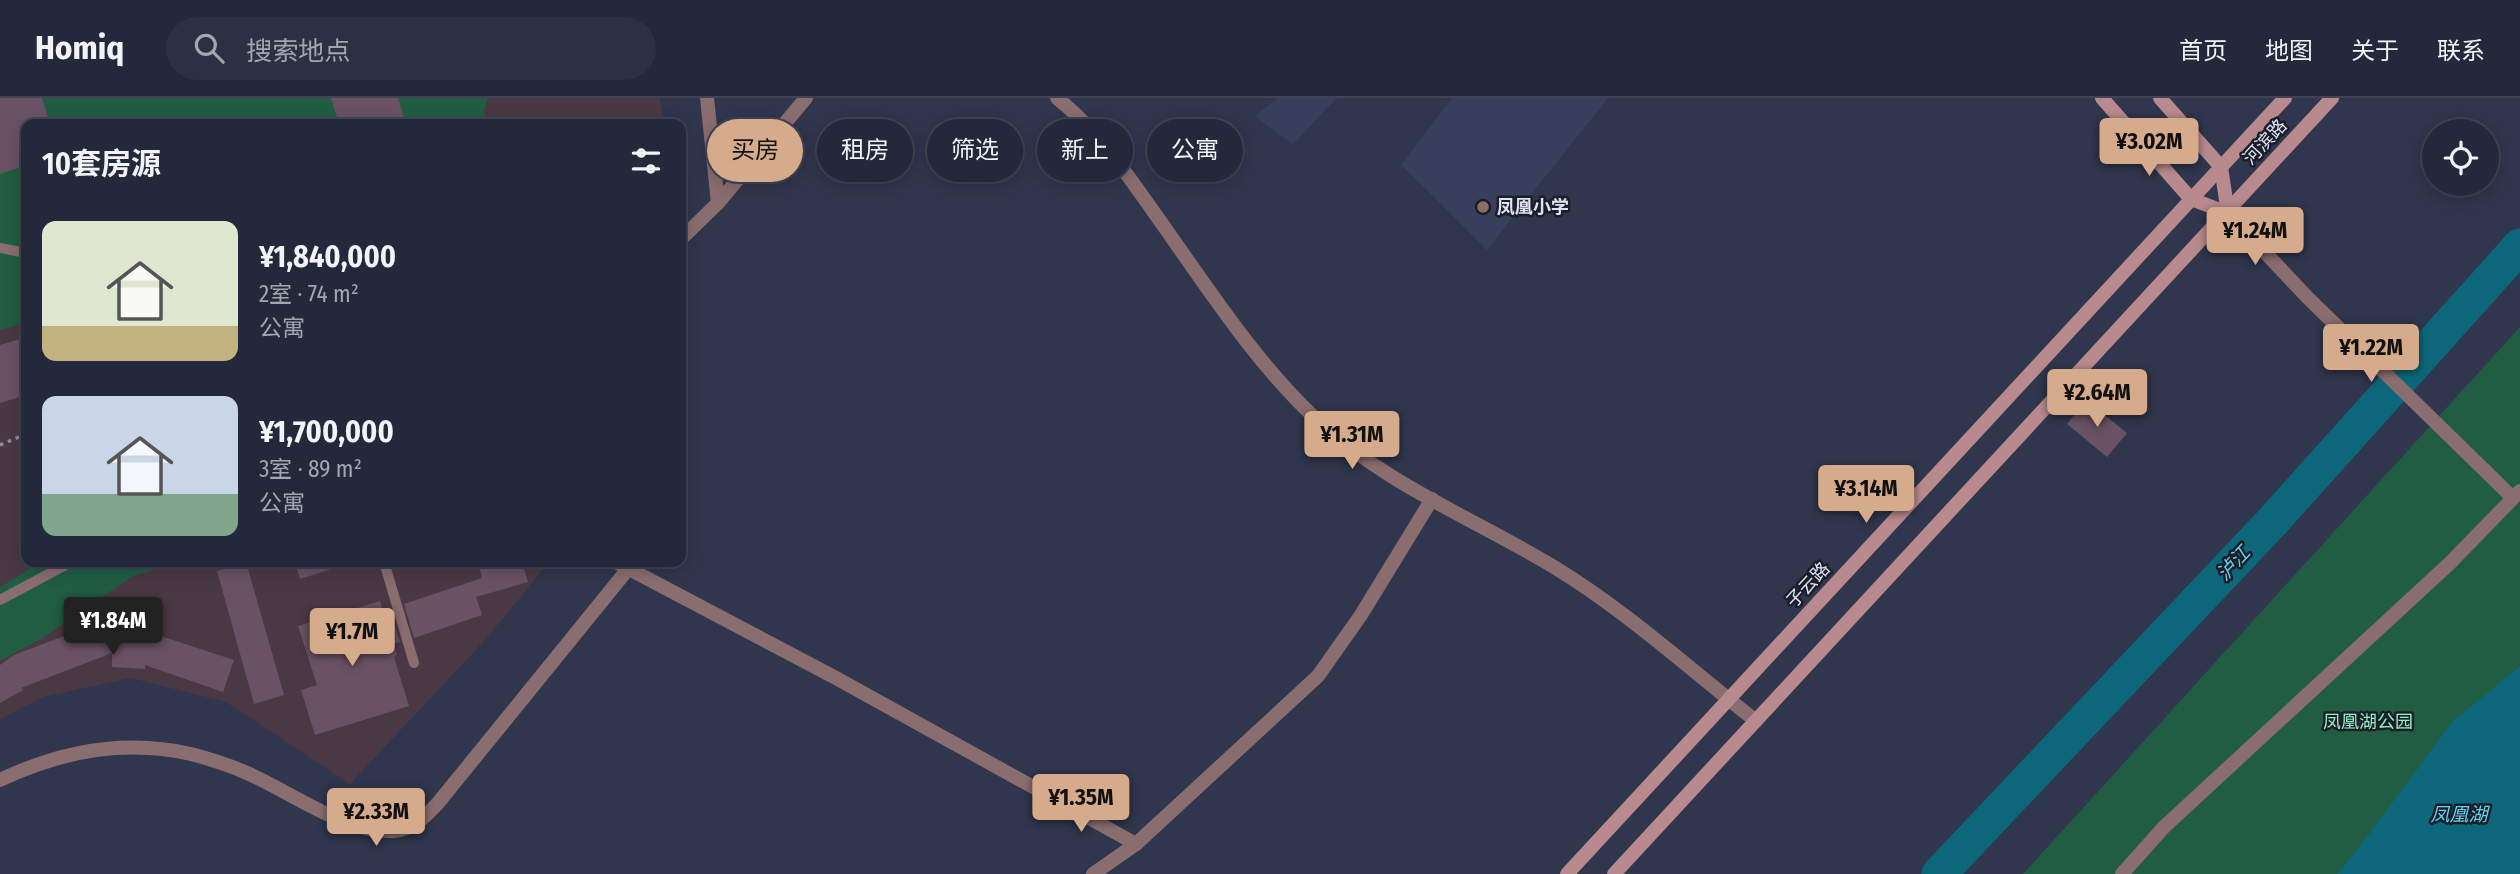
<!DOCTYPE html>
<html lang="zh">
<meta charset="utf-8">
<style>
:root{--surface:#23283a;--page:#2b3042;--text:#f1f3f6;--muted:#a3a6af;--line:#404454;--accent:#d6ab8b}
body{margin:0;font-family:"Fira Sans Condensed","Noto Sans SC",sans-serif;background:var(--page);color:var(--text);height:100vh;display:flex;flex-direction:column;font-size:26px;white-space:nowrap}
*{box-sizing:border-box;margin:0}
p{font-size:23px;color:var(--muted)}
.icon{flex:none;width:38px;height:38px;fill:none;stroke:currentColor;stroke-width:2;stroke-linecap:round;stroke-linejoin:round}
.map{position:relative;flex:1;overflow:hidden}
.sheet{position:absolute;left:21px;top:21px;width:665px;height:448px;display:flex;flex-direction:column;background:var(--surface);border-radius:14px;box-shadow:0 4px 18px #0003,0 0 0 2px var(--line)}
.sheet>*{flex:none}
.banner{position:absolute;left:707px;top:21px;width:665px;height:63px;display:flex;gap:14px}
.controls{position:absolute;left:2422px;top:21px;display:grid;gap:14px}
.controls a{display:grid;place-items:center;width:77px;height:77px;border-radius:50%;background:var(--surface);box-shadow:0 4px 18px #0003,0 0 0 2px var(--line);font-size:35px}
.price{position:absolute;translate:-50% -60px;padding:0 16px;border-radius:7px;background:var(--accent);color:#111;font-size:23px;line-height:46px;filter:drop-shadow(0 2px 4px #0008)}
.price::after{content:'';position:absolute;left:50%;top:42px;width:21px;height:16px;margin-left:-10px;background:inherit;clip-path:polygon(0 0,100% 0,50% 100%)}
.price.on{background:#222;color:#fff}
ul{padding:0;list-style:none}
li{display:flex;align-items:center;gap:21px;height:175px;padding:0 21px}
li span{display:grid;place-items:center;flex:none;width:196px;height:140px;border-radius:14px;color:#555}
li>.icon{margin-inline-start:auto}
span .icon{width:84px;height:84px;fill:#fffc;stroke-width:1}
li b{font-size:30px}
h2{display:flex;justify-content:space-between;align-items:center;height:84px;padding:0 21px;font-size:30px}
.chip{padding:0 24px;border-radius:32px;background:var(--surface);box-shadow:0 4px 18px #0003,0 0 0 2px var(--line);font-size:24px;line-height:63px}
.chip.on{background:var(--accent);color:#111}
header{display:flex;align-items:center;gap:42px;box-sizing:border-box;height:98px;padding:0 35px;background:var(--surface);border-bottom:2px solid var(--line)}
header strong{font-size:33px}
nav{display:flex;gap:38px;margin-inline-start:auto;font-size:24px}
.search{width:490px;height:63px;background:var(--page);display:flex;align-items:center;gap:18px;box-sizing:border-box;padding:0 24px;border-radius:38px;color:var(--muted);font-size:26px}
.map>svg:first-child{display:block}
.industrial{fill:#4a3944}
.built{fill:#373f5c}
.green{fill:#205d42}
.water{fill:#0d677a}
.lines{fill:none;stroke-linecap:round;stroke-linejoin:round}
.river{stroke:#0d677a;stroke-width:35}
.building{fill:#695264}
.path{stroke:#898ea1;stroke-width:3.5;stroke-dasharray:3.5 5;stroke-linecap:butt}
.lane{stroke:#8a6d6f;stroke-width:10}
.street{stroke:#8a6d6f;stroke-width:14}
.secondary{stroke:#b88a8d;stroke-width:14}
.education-dot{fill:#8d6e63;stroke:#1b1e29;stroke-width:2.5}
.labels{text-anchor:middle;stroke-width:5;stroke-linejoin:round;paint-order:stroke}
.street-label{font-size:18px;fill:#dfe3f2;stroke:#1b1e29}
.poi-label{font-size:18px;font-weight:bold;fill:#dfe3f2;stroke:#1b1e29;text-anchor:start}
.park-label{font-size:18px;fill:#93efc0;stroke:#1b1e29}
.water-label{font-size:19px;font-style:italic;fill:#60d4f1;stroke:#1b1e29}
</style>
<header>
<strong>Homiq</strong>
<div class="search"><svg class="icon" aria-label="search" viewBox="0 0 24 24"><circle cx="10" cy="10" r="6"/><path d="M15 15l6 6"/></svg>搜索地点</div>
<nav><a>首页</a><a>地图</a><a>关于</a><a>联系</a></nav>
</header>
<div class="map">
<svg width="2520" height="776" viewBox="0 0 2520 776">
<rect width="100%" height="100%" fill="#2f364d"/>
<!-- industrial -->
<path class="industrial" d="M0,0h660l4,26h-638v438h523l-62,76 -137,146 -124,-82 -95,-24 -88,19 -43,22z"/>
<!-- built -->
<g class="built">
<path d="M1278,0h59l-44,46 -39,-28z"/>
<path d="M1452,0h156l-121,152 -86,-85z"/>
</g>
<!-- green -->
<g class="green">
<path d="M0,0h488l-4,13 3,13h-461v205l-3,-6 -23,7z"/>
<path d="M2520,229v547h-497z"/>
<path d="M41,464h139l-47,14 -89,61 -44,24v-74z"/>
</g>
<!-- water -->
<path class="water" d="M2520,568v208h-183l17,-20 99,-133z"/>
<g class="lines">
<!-- river -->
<path class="river" d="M1939,776l332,-351 249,-277"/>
</g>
<!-- building -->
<g class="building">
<path d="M0,0h42l8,26h-24v41l-26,9z"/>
<path d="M331,0h67l8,26h-67z"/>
<path d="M26,239v58l-26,8v-58z"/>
<path d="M2086,302l41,33 -20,24 -40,-33z"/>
<path d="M246,464l38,133 -30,9 -37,-133z"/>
<path d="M295,464h49v3l-44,14z"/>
<path d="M478,464h44l6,20 -52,15 6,18 -68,23 -10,-34 78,-26z"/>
<path d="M380,503l3,10 7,-3 10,34 -6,2 3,11 -3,2 15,49 -94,29 -14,-45 16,-5 -19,-59z"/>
<path d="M109,521l125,41 -11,32 -78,-27v4l-33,-2v-14l-91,35 2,2 -23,13v-38l14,-10z"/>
</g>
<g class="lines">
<!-- path -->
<g class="path">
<path d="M24,337l2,8"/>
<path d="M0,347l26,-11"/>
</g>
<!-- lane -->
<g class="lane">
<path d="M0,150l26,5"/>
<path d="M384,464l30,101"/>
<path d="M0,502l71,-38"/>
</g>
<!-- street -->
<g class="street">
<path d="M707,0l11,105 88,-105"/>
<path d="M1057,0c39,31 68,73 96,113 51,71 99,148 163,208 68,65 159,100 238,148 71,43 137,103 202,154"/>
<path d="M2228,115l79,84 206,201"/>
<path d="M681,141l37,-36"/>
<path d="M616,464l220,116 300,166 182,-168 43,-61 71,-116"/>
<path d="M0,682c61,-29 125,-41 191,-26 19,5 38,11 56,19 43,18 105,66 153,57 16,-3 27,-15 38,-27l190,-234"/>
<path d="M1093,776l43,-30"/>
<path d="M2122,776l42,-47 286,-264 70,-72"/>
</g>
<!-- secondary -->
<g class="secondary">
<path d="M2102,0l89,101 37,14"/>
<path d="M2160,0l61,69 7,46"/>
<path d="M1567,776l718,-776"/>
<path d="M1614,776l718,-776"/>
</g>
</g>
<!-- markers -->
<circle class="education-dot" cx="1483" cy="109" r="7"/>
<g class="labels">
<!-- street labels -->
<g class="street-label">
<text transform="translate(2265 44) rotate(-47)" y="6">河滨路</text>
<text transform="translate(1808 487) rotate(-47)" y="6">子云路</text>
</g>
<!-- poi labels -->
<g class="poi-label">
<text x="1497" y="115">凤凰小学</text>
</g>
<!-- park labels -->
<g class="park-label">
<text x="2368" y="630">凤凰湖公园</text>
</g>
<!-- water labels -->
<g class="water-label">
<text transform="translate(2233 465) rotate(-47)" y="7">泸江</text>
<text x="2459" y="723">凤凰湖</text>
</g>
</g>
</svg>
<div class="controls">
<a><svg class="icon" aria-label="locate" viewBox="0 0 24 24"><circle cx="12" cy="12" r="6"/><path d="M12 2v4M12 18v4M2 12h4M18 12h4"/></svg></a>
</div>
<b class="price" style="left:2149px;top:80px">¥3.02M</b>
<b class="price" style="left:2255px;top:169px">¥1.24M</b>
<b class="price" style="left:2371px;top:286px">¥1.22M</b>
<b class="price" style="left:2097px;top:331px">¥2.64M</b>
<b class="price" style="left:1352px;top:373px">¥1.31M</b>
<b class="price" style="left:1866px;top:427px">¥3.14M</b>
<b class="price on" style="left:113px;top:559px">¥1.84M</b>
<b class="price" style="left:352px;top:570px">¥1.7M</b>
<b class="price" style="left:1081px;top:736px">¥1.35M</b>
<b class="price" style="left:376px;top:750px">¥2.33M</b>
<div class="banner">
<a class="chip on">买房</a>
<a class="chip">租房</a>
<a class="chip">筛选</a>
<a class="chip">新上</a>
<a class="chip">公寓</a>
</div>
<section class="sheet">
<h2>10套房源<svg class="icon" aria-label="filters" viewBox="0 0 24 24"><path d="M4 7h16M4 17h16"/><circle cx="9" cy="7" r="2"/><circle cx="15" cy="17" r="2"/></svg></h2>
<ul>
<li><span style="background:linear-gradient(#dfe7d0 75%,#c2b280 0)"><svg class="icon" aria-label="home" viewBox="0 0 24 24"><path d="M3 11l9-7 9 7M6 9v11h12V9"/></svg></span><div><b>¥1,840,000</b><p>2室 · 74 m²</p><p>公寓</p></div></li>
<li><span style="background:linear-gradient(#c9d6e8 70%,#7fa58c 0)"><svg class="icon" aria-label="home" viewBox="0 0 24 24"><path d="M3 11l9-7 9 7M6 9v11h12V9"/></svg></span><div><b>¥1,700,000</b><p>3室 · 89 m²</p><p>公寓</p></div></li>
</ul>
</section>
</div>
